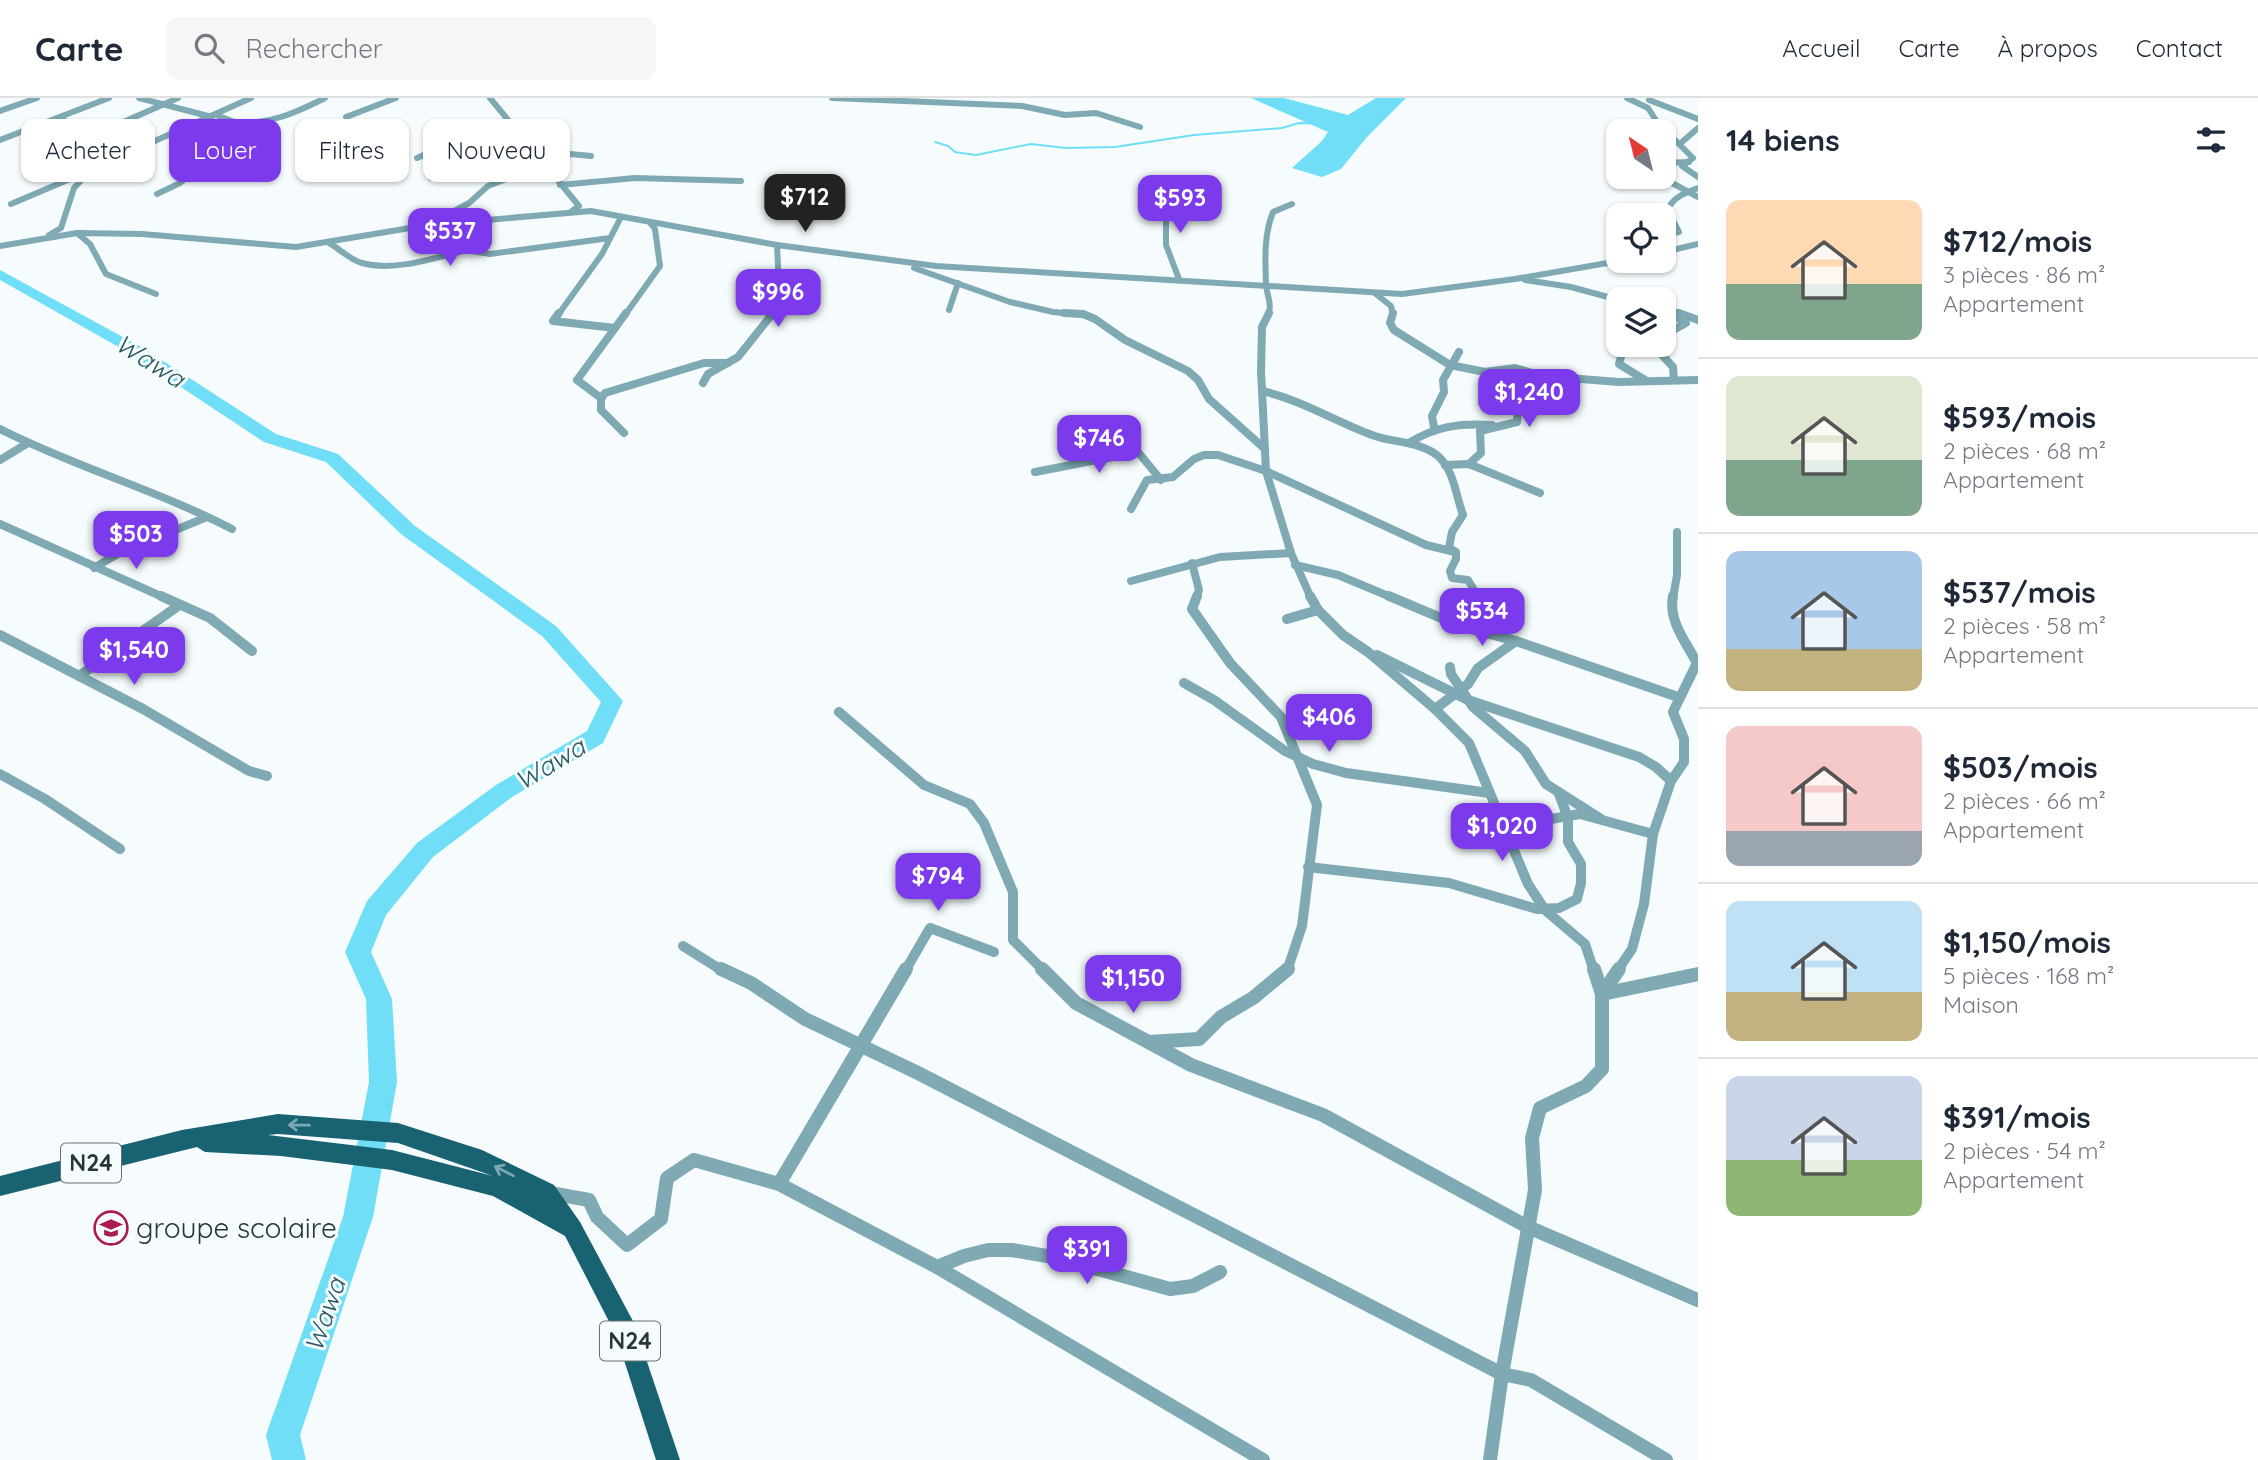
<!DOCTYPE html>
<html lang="fr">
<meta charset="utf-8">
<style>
:root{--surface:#fff;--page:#f6f6f7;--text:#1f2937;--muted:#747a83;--line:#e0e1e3;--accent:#7c3aed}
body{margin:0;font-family:Quicksand,sans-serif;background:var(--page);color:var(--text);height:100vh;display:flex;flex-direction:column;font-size:26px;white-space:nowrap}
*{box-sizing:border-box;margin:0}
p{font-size:23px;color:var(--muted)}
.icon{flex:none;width:38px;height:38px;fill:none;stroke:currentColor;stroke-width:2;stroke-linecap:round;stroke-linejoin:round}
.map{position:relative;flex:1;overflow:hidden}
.side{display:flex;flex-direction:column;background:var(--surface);width:560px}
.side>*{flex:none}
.top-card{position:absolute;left:21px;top:21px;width:665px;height:63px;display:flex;gap:14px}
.needle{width:46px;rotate:325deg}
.fabs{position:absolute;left:1606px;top:21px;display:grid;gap:14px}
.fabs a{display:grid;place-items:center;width:70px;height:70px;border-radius:14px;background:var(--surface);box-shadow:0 2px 5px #0004;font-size:35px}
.price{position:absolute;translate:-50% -60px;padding:0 16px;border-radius:14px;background:var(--accent);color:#fff;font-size:23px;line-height:46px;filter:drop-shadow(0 2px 4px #0008)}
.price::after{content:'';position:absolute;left:50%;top:42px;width:21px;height:16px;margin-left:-10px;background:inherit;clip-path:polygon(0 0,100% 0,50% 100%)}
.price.current{background:#222;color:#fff}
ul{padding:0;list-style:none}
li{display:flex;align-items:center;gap:21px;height:175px;padding:0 28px}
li+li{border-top:2px solid var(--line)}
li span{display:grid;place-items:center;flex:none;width:196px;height:140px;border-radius:14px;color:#555}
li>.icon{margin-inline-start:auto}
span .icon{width:84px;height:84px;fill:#fffc;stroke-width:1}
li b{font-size:30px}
h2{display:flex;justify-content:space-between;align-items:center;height:84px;padding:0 28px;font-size:30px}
.chip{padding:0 24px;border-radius:14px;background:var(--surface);box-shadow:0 2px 5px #0004;font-size:24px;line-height:63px}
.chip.current{background:var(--accent);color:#fff}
header{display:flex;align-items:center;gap:42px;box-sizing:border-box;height:98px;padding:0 35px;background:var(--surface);border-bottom:2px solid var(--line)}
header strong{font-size:33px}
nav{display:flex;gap:38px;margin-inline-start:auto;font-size:24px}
.search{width:490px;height:63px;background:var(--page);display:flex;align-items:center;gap:18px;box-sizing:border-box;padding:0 24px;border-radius:14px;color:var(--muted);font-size:26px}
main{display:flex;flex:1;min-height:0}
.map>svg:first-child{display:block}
.forest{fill:#6fdef6}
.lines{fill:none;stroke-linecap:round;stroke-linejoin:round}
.stream{stroke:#6fdef6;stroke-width:2}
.river{fill:#6fdef6;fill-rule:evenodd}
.minor-far3{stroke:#7fa9b3;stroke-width:6}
.minor-far2{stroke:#7fa9b3;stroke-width:8}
.minor-far1{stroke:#7fa9b3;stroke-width:10}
.minor{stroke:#7fa9b3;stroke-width:14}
.primary{fill:#186271;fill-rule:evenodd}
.oneway{stroke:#7ca7b0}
.labels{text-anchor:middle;stroke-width:6;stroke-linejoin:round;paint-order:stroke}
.shield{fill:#f6fcfd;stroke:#677173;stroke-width:2}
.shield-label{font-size:23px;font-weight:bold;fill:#2a3538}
.water-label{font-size:26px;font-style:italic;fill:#295964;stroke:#f6fcfd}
.near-poi-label{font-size:28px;fill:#2a3538;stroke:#f6fcfd;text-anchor:start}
</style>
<header>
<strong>Carte</strong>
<div class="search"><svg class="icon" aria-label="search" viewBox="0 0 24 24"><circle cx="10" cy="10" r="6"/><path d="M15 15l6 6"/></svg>Rechercher</div>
<nav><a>Accueil</a><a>Carte</a><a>À propos</a><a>Contact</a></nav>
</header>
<main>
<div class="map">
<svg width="1698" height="1362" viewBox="0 0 1698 1362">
<rect width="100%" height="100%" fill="#f6fcfd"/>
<!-- forest -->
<path class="forest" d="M1251,0h33l64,17 28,-17h30l-39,39 -26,32 -19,8 -30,-9 30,-27 6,-9z"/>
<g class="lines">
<!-- stream -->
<g class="stream">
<path d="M1265,0l48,14 3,4 16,5"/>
<path d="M935,44l13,4 7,6 21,3 55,-11 35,4 49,-1 79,-12 88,-7 17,-5 41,1 25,7"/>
<path d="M1328,73l68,-73"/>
</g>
<!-- river -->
<path class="river" d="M0,172l143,78 133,86 62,20 77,72 141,100 67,75 -20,42 -91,54 -79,60 -47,58 -15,37 21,47 5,83 -24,135 -73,218 6,25h-34l-6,-25 77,-218 26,-135 -3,-83 -21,-47 22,-51 50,-58 79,-58 91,-54 14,-29 -59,-66 -141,-102 -75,-72 -62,-20 -133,-88 -131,-74z"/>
<!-- minor-far3 -->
<g class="minor-far3">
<path d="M139,0l73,19"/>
<path d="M178,0l-130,57 -8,11 24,8 28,-5 159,-71"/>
<path d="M490,0l89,108 -7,5"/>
<path d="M832,0l190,8 43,9 31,-2 44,14"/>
<path d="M1627,0l21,10 9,14 36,36 -11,8 16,11"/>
<path d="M1649,2l49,19"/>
<path d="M0,13l37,-13"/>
<path d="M346,19l50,-19"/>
<path d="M57,20l21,8 8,12"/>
<path d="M237,25c34,1 58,-10 88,-25"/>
<path d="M0,42l109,-42"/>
<path d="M1682,44l16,-14"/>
<path d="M417,60l27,-12 72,-15"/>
<path d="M542,65l28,-9 21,2"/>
<path d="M1664,65l25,-1"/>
<path d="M1661,79l37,20"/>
<path d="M431,80l58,-25 38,-9"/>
<path d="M560,87l75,-7 106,3"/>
<path d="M1166,95v52l13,34"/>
<path d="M157,96l23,-11 11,-9 4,-12 11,-11 30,-19 1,-9 -21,-8"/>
<path d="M11,106l66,-28"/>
<path d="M434,124l35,-19 19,-17 55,-21"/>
<path d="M465,124l-4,14 5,14 24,4 120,-16"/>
<path d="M1609,128l10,6"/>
<path d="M77,135l13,11 16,30 50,20"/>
<path d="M49,137l12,-7 13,-40 18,-19"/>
<path d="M1664,137l15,-3 -12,-22c7,-13 17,-17 31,-22"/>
<path d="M329,145c11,6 21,17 33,20 32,9 73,-5 104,-13"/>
<path d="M0,148l77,-13 65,1 154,13 132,-22 163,-14 186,34 159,21 466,28 113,-15 104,-18"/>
<path d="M1664,154l34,-8"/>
<path d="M914,170l96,34 43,10 31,3"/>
<path d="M1525,182l46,7 48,13"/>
<path d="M1376,196l15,12 2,9"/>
<path d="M1664,211l9,6"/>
<path d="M949,212l9,-27"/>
<path d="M1677,214l7,3"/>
<path d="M558,217l44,-61 18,-35"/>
<path d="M625,217l35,-49 -5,-37 -4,-5"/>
<path d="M773,217l6,-28 -2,-42"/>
<path d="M1268,217c5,-11 -2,-21 -2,-32 -1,-25 -2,-49 7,-71l19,-8"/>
</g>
<!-- minor-far2 -->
<g class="minor-far2">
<path d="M559,215l-6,8 62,7"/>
<path d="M1064,215l19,1 12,5 30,21 63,31 10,9 11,19 56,50"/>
<path d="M1269,215l-7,14 -1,44 5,100 25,82 20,45"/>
<path d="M1393,215l-3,10 4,7 56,35 35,7 30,-4 27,8 77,6 79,-2"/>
<path d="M1679,215l19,7"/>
<path d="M1664,237l22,-12 -16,-10"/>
<path d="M1641,247l-19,8 -3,11 26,16"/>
<path d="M1653,247l20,22 1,13"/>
<path d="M703,285l5,-9 30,-17 35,-44"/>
<path d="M1262,293c40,9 72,30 110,44 21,8 48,6 66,21 16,14 18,40 25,59l-11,17 -3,16 7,4v7l-6,12 2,7 16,2 11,18"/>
<path d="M601,300l-24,-18 49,-67"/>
<path d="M1434,329l-2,-11 12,-24 -1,-12 16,-28"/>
<path d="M0,331c75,38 157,61 232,100"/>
<path d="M624,335l-23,-23v-11l4,-6 99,-30h24"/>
<path d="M1409,345c27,-17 51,-20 83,-18"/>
<path d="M0,362l28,-17"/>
<path d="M1469,366l12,-11 -1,-22 37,-9 1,-16 -16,-10 -17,-24"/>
<path d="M1445,367l24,-1 71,29"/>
<path d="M1035,374l103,-20 23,28"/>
<path d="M1131,411l16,-29 26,-3 21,-18 10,-4h14l48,16 160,74 29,7"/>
<path d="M0,426l165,74"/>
<path d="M1192,465l7,27 -3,8"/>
<path d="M1295,467l43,10 55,23"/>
<path d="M94,470l25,-15 88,-36"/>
<path d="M1131,483l89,-24 71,-4"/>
<path d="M1673,500l4,-23v-43"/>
</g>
<!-- minor-far1 -->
<g class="minor-far1">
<path d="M161,498l49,22 42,33"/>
<path d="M1197,498l-5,13 38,54 51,54 36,88 -15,121 -15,45"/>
<path d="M1310,498l8,14 25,25 25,17 67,57 34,34 59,141 17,26 40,34 9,27"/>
<path d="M1389,498l71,30 56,15 162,56"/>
<path d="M1478,498l7,11"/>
<path d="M1287,521l31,-9"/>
<path d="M0,537l143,74 106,62 18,5"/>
<path d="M1377,557l91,45 171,57 17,10 15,14"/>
<path d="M1450,569l1,7 22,33 52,44 21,33 55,35"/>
<path d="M79,578l99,-70"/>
<path d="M1184,585l30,17 71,51 28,13 33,9 143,20"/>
<path d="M1435,611l33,-25 10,-16 38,-27"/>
<path d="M839,614l85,73 46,19 14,19 29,69v48l31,31"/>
<path d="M0,676l45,25 75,50"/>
<path d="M1504,729l76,-13 73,20"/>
<path d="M1308,769l141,16 88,26 22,-1 18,-9 4,-16v-19l-13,-22v-24l-9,-24"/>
<path d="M683,848l40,25"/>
<path d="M905,873l25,-43 64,24"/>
<path d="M1617,873l15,-22 12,-45 9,-70 18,-53 13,-19v-23l-11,-27 24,-49c-11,-21 -29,-42 -24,-67"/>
</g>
<!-- minor -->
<g class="minor">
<path d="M721,871l30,14 54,36 113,54 584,301 29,6 135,80"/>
<path d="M1042,871l34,34 115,62 132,50 205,112 170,73"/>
<path d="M1602,896l17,-25"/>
<path d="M1602,896l96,-20"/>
<path d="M1149,944l50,-3 22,-22 32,-19 35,-29"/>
<path d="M779,1086l127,-215"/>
<path d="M550,1095l39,7 8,17 30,28 34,-26 6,-41 27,-18 85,24 158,83 326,193"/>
<path d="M937,1169l27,-11 24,-6h24l46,8 112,31 23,-3 27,-14"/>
<path d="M1490,1362l12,-86 33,-184 -3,-52 8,-30 46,-22 16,-17v-75l-8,-25"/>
</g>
<!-- primary -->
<path class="primary" d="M278,1016l120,9 84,27 72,35 26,37 54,101 46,137h-24l-40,-125 -51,-99 -72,-40 -101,-26 -111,-14 -76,-4 -8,-5 -197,49v-20l182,-46zM278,1036l120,9 95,33 -101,-26 -124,-15z"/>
</g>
<!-- one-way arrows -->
<defs><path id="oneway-shaft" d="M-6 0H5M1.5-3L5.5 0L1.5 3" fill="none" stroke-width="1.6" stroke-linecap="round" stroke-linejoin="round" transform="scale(1.75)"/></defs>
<g class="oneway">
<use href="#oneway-shaft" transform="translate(299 1027) rotate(-179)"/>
<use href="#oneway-shaft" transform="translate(504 1073) rotate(-153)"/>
</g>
<!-- icons -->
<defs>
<symbol id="school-ring" viewBox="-11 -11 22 22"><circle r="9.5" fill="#f6fcfd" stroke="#aa1a54" stroke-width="1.5"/><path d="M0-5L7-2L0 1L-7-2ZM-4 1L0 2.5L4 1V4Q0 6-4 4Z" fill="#aa1a54"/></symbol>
</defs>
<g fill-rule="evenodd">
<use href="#school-ring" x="92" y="1111" width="38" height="38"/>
</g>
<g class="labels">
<!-- shield labels -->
<g class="shield">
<rect x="61" y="1045.5" width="60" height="39" rx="5"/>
<rect x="600" y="1223.5" width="60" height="39" rx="5"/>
</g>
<g class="shield-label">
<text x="91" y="1073">N24</text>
<text x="630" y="1251">N24</text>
</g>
<!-- water labels -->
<g class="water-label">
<text transform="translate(150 263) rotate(32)" y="9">Wawa</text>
<text transform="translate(550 666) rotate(-31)" y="9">Wawa</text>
<text transform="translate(325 1217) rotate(-71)" y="9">Wawa</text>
</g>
<!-- near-poi labels -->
<g class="near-poi-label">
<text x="136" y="1140">groupe scolaire</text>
</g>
</g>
</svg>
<div class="fabs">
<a><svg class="needle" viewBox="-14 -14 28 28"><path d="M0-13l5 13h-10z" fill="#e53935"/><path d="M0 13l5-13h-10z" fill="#747a83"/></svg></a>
<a><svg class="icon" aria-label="locate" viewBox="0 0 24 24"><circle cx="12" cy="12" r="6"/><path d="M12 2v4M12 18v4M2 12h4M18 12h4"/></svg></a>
<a><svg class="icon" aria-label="layers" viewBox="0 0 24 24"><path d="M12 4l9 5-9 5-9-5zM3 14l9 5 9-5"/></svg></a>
</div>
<b class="price current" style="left:805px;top:136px">$712</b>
<b class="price" style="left:1180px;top:137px">$593</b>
<b class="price" style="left:450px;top:170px">$537</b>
<b class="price" style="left:778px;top:231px">$996</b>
<b class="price" style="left:1529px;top:331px">$1,240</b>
<b class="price" style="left:1099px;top:377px">$746</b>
<b class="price" style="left:136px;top:473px">$503</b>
<b class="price" style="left:1482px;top:550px">$534</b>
<b class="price" style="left:134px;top:589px">$1,540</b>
<b class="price" style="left:1329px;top:656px">$406</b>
<b class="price" style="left:1502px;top:765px">$1,020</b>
<b class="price" style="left:938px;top:815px">$794</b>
<b class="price" style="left:1133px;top:917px">$1,150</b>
<b class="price" style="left:1087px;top:1188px">$391</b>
<div class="top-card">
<a class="chip">Acheter</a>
<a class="chip current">Louer</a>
<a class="chip">Filtres</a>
<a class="chip">Nouveau</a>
</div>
</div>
<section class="side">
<h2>14 biens<svg class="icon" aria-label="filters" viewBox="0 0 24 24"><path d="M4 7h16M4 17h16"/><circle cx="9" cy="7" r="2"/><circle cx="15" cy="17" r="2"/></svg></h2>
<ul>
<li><span style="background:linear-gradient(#ffd9b3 60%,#7fa58c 0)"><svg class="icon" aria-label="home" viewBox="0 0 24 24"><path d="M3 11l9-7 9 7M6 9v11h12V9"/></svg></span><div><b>$712/mois</b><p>3 pièces · 86 m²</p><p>Appartement</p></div></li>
<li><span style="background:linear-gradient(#dfe7d0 60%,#7fa58c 0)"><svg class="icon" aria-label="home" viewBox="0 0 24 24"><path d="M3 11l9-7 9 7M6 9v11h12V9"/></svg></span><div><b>$593/mois</b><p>2 pièces · 68 m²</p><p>Appartement</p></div></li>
<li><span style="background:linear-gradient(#a9c7e8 70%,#c2b280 0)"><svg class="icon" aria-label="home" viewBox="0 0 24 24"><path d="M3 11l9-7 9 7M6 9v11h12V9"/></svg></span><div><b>$537/mois</b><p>2 pièces · 58 m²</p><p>Appartement</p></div></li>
<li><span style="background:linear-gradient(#f6c9c9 75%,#9aa5b1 0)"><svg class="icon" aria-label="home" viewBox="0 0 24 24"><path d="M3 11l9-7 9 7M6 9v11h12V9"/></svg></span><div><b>$503/mois</b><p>2 pièces · 66 m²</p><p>Appartement</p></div></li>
<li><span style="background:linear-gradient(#bfe0f5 65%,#c2b280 0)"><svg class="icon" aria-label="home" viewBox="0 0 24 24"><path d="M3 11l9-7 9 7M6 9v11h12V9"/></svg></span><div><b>$1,150/mois</b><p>5 pièces · 168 m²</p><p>Maison</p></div></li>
<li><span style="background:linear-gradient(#c9d6e8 60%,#8fb573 0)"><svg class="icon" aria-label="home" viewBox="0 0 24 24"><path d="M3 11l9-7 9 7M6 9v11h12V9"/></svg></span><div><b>$391/mois</b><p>2 pièces · 54 m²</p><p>Appartement</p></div></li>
</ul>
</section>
</main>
